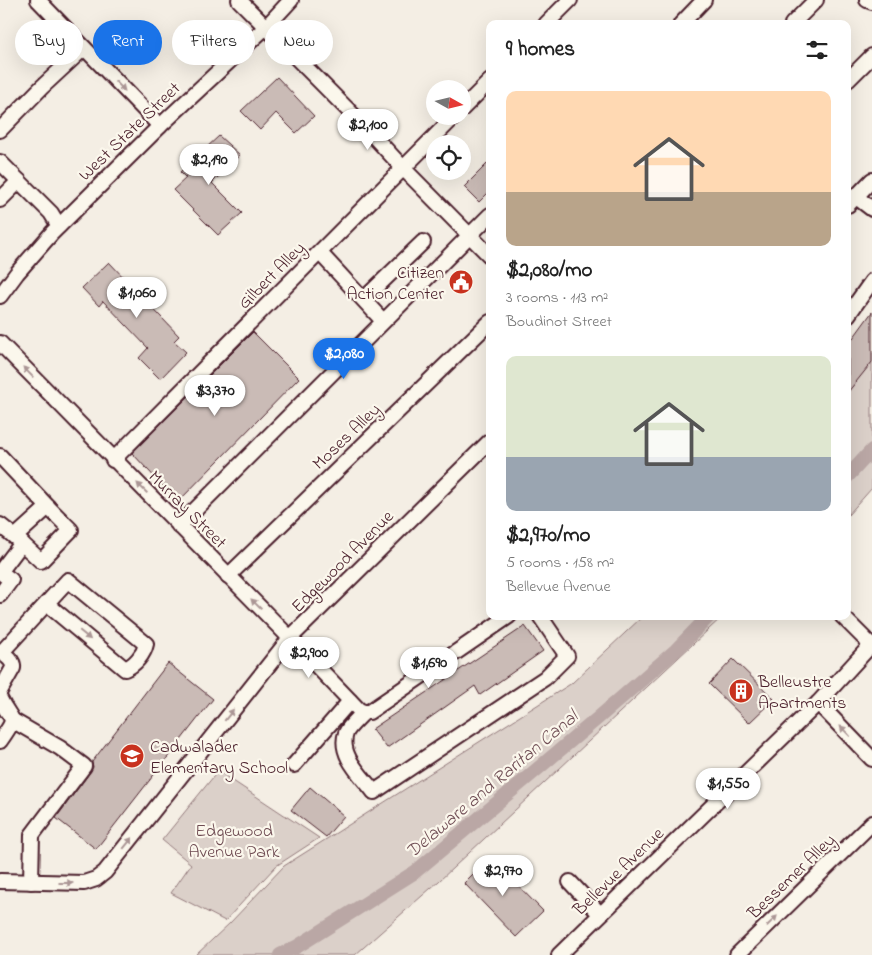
<!DOCTYPE html>
<meta charset="utf-8">
<style>
:root{--surface:#fff;--page:#f6f6f6;--text:#222;--muted:#767676;--accent:#1a73e8}
body{margin:0;font-family:"Indie Flower",sans-serif;background:var(--page);color:var(--text);height:100vh;display:flex;flex-direction:column;font-size:19px;white-space:nowrap}
*{box-sizing:border-box;margin:0}
p{font-size:16px;color:var(--muted)}
.icon{flex:none;width:28px;height:28px;fill:none;stroke:currentColor;stroke-width:2;stroke-linecap:round;stroke-linejoin:round}
.map{position:relative;flex:1;overflow:hidden}
.details{position:absolute;left:486px;top:20px;width:365px;height:600px;display:flex;flex-direction:column;background:var(--surface);border-radius:10px;box-shadow:0 5px 20px #0002}
.details>*{flex:none}
.hud{position:absolute;left:15px;top:20px;width:396px;height:45px;display:flex;gap:10px}
.needle{width:32px;rotate:98deg}
.fabs{position:absolute;left:426px;top:80px;display:grid;gap:10px}
.fabs a{display:grid;place-items:center;width:45px;height:45px;border-radius:50%;background:var(--surface);box-shadow:0 5px 20px #0002;font-size:25px}
.price{position:absolute;translate:-50% -42px;padding:0 11px;border-radius:18px;background:#fff;color:#222;font-size:16px;line-height:32px;filter:drop-shadow(0 1px 2px #0008)}
.price::after{content:'';position:absolute;left:50%;top:30px;width:15px;height:11px;margin-left:-8px;background:inherit;clip-path:polygon(0 0,100% 0,50% 100%)}
.price.on{background:var(--accent);color:#fff}
ul{padding:0;list-style:none}
li{display:grid;align-content:center;gap:10px;height:265px;padding:0 20px}
li span{display:grid;place-items:center;height:155px;border-radius:10px;color:#555}
li>.icon{margin-inline-start:auto}
span .icon{width:90px;height:90px;fill:#fffc;stroke-width:1}
li b{font-size:21px}
h2{display:flex;justify-content:space-between;align-items:center;height:60px;padding:0 20px;font-size:21px}
.tag{padding:0 18px;border-radius:22px;background:var(--surface);box-shadow:0 5px 20px #0002;font-size:18px;line-height:45px}
.tag.on{background:var(--accent);color:#fff}
.map>svg:first-child{display:block}
.green{fill:#dbd0c9;stroke:#92787a}
.lines{fill:none;stroke-linecap:round;stroke-linejoin:round}
.canal{stroke:#baa7a5;stroke-width:14}
.building{fill:#cabbb6;stroke:#4a1f2b}
.minor-casing{stroke:#4a1f2b;stroke-width:18}
.minor{stroke:#fbf7ec;stroke-width:14}
.oneway{fill:#ab9695}
.labels{text-anchor:middle;stroke-width:4.5;stroke-linejoin:round;paint-order:stroke}
.street-label{font-size:18px;fill:#4a1f2b;stroke:#fbf7ec}
.poi-label{font-size:18px;fill:#4a1f2b;stroke:#fbf7ec;text-anchor:start}
.park-label{font-size:18px;fill:#6e4b52;stroke:#fbf7ec}
.water-label{font-size:19px;font-style:italic;fill:#714f56;stroke:#fbf7ec}
</style>
<div class="map">
<svg width="872" height="955" viewBox="0 0 872 955">
<rect width="100%" height="100%" fill="#f4eee4"/>
<filter id="ink" filterUnits="userSpaceOnUse"><feTurbulence type="fractalNoise" baseFrequency=".02" numOctaves="2"/><feDisplacementMap in="SourceGraphic" scale="10" xChannelSelector="R" yChannelSelector="G"/><feConvolveMatrix kernelMatrix="1 2 1 2 8 2 1 2 1" color-interpolation-filters="sRGB"/></filter>
<g filter="url(#ink)">
<!-- green -->
<g class="green">
<path d="M872,353v135l-24,27v-133z"/>
<path d="M643,616h80l-284,265 -84,74h-159l34,-32 54,-57 288,-183z"/>
<path d="M218,771l101,67 -43,28 -51,55 -54,-28 20,-29 -29,-24z"/>
</g>
<g class="lines">
<!-- canal -->
<g class="canal">
<path d="M848,476l24,-26"/>
<path d="M280,955l18,-9 117,-74 183,-154 78,-68 33,-34"/>
</g>
</g>
<!-- building -->
<g class="building">
<path d="M277,77l37,39 -18,17 -20,-20 -16,17 -19,-19z"/>
<path d="M219,136l21,19 -28,28 30,30 -24,22 -45,-45 13,-12 -6,-6z"/>
<path d="M490,161v30l-11,11 -15,-15z"/>
<path d="M109,262l70,74 -5,5 12,11 -26,27 -21,-21 9,-10 -45,-47 -4,5 -17,-18z"/>
<path d="M872,312v50l-24,30v-47z"/>
<path d="M253,332l46,46 -121,124 -46,-49z"/>
<path d="M525,626l18,25 -63,44 -5,-9 -88,62 -15,-19z"/>
<path d="M733,659l41,40 -25,24 -40,-39z"/>
<path d="M168,663l45,36 -117,150 -40,-31 35,-47 2,-4 -1,-5z"/>
<path d="M310,787l34,29 -18,21 -35,-27z"/>
<path d="M490,857l53,54 -27,26 -52,-54z"/>
</g>
<g class="lines">
<defs>
<g id="minor">
<path d="M38,0l122,126"/>
<path d="M239,0l129,130 36,39 86,87"/>
<path d="M867,0l5,2"/>
<path d="M546,24l24,-24"/>
<path d="M681,24l23,-24"/>
<path d="M792,24l24,-24"/>
<path d="M848,80l24,-24"/>
<path d="M462,109l28,-28"/>
<path d="M0,130l42,-43 42,-39"/>
<path d="M0,162l51,51 8,13"/>
<path d="M855,196l17,13"/>
<path d="M0,200l19,-19"/>
<path d="M848,205l24,-25"/>
<path d="M320,253l63,68"/>
<path d="M0,296l17,-23 35,-40 108,-107 107,-100 24,-26"/>
<path d="M364,299l59,-57"/>
<path d="M848,315l24,-34"/>
<path d="M0,343l290,295 69,72 5,2h5l140,-96"/>
<path d="M0,456l48,51 -33,30 -15,-12"/>
<path d="M113,460l342,-344"/>
<path d="M179,526l311,-311"/>
<path d="M15,537l26,24 30,-31 -23,-23"/>
<path d="M0,572l22,-29"/>
<path d="M0,572l11,8 -11,15"/>
<path d="M228,576l262,-254"/>
<path d="M842,616l30,30"/>
<path d="M0,652c6,4 14,8 13,16l-13,23"/>
<path d="M1,653l67,-73 78,64c-2,10 -11,21 -21,25l-78,-65"/>
<path d="M0,699c12,25 19,15 0,42"/>
<path d="M818,703l54,56"/>
<path d="M364,712c-5,6 -15,14 -18,21 -8,22 16,43 28,59l171,-114 22,-22 -27,-40"/>
<path d="M12,720l48,28 24,18 -52,69 -1,47"/>
<path d="M294,765l56,-64"/>
<path d="M0,881l84,2 12,-4 9,-7 185,-234 200,-197"/>
<path d="M570,882l30,32"/>
<path d="M559,955l259,-252 54,-59"/>
<path d="M737,955l135,-132"/>
</g>
</defs>
<!-- minor casing -->
<use href="#minor" class="minor-casing"/>
<!-- minor -->
<use href="#minor" class="minor"/>
</g>
<!-- one-way arrows -->
<defs><path id="oneway-solid" d="M-6-.8H1V-3.2L6.5 0L1 3.2V.8H-6Z" transform="scale(1.25)"/></defs>
<g class="oneway">
<use href="#oneway-solid" transform="translate(120 86) rotate(46)"/>
<use href="#oneway-solid" transform="translate(28 372) rotate(-134)"/>
<use href="#oneway-solid" transform="translate(142 488) rotate(-135)"/>
<use href="#oneway-solid" transform="translate(256 604) rotate(-135)"/>
<use href="#oneway-solid" transform="translate(85 635) rotate(40)"/>
<use href="#oneway-solid" transform="translate(229 715) rotate(-52)"/>
<use href="#oneway-solid" transform="translate(845 731) rotate(-134)"/>
<use href="#oneway-solid" transform="translate(128 843) rotate(-51)"/>
<use href="#oneway-solid" transform="translate(66 883)"/>
<use href="#oneway-solid" transform="translate(772 921) rotate(-44)"/>
</g>
</g>
<!-- icons -->
<defs>
<symbol id="civic-disc" viewBox="-11 -11 22 22"><circle r="9.5" fill="#c8321e" stroke="#fbf7ec"/><path d="M-.6-6.5H3V-4.5H.6V-3L4-1V1h2V6H-6V1h2V-1L-.6-3ZM-1.2 2.5V6h2.4V2.5Z" fill="#fff"/></symbol>
<symbol id="building-disc" viewBox="-11 -11 22 22"><circle r="9.5" fill="#c8321e" stroke="#fbf7ec"/><path d="M-4-6H4V6H1V3H-1V6H-4ZM-2.5-4.3h1.7v1.8h-1.7ZM.8-4.3h1.7v1.8H.8ZM-2.5-1h1.7V.8h-1.7ZM.8-1h1.7V.8H.8Z" fill="#fff"/></symbol>
<symbol id="school-disc" viewBox="-11 -11 22 22"><circle r="9.5" fill="#c8321e" stroke="#fbf7ec"/><path d="M0-5L7-2L0 1L-7-2ZM-4 1L0 2.5L4 1V4Q0 6-4 4Z" fill="#fff"/></symbol>
</defs>
<g fill-rule="evenodd">
<use href="#civic-disc" x="447" y="268" width="28" height="28"/>
<use href="#building-disc" x="727" y="677" width="28" height="28"/>
<use href="#school-disc" x="118" y="742" width="28" height="28"/>
</g>
<g class="labels">
<!-- street labels -->
<g class="street-label">
<text transform="translate(129 131) rotate(-44)" y="6">West State Street</text>
<text transform="translate(271 275) rotate(-45)" y="6">Gilbert Alley</text>
<text transform="translate(346 436) rotate(-44)" y="6">Moses Alley</text>
<text transform="translate(188 509) rotate(45)" y="6">Murray Street</text>
<text transform="translate(342 561) rotate(-45)" y="6">Edgewood Avenue</text>
<text transform="translate(618 871) rotate(-44)" y="6">Bellevue Avenue</text>
<text transform="translate(791 876) rotate(-44)" y="6">Bessemer Alley</text>
</g>
<!-- poi labels -->
<g class="poi-label">
<text x="444" y="278" text-anchor="end">Citizen<tspan x="444" dy="21">Action Center</tspan></text>
<text x="758" y="687">Belleustre<tspan x="758" dy="21">Apartments</tspan></text>
<text x="150" y="752">Cadwalader<tspan x="150" dy="21">Elementary School</tspan></text>
</g>
<!-- park labels -->
<g class="park-label">
<text x="234" y="836">Edgewood<tspan x="234" dy="21">Avenue Park</tspan></text>
</g>
<!-- water labels -->
<g class="water-label">
<text transform="translate(491 783) rotate(-40)" y="7">Delaware and Raritan Canal</text>
</g>
</g>
</svg>
<div class="fabs">
<a><svg class="needle" viewBox="-14 -14 28 28"><path d="M0-13l5 13h-10z" fill="#e53935"/><path d="M0 13l5-13h-10z" fill="#767676"/></svg></a>
<a><svg class="icon" aria-label="locate" viewBox="0 0 24 24"><circle cx="12" cy="12" r="6"/><path d="M12 2v4M12 18v4M2 12h4M18 12h4"/></svg></a>
</div>
<b class="price" style="left:368px;top:151px">$2,100</b>
<b class="price" style="left:209px;top:186px">$2,190</b>
<b class="price" style="left:137px;top:319px">$1,060</b>
<b class="price on" style="left:344px;top:380px">$2,080</b>
<b class="price" style="left:215px;top:417px">$3,370</b>
<b class="price" style="left:309px;top:679px">$2,900</b>
<b class="price" style="left:429px;top:689px">$1,690</b>
<b class="price" style="left:728px;top:810px">$1,550</b>
<b class="price" style="left:503px;top:897px">$2,970</b>
<div class="hud">
<a class="tag">Buy</a>
<a class="tag on">Rent</a>
<a class="tag">Filters</a>
<a class="tag">New</a>
</div>
<section class="details">
<h2>9 homes<svg class="icon" aria-label="filters" viewBox="0 0 24 24"><path d="M4 7h16M4 17h16"/><circle cx="9" cy="7" r="2"/><circle cx="15" cy="17" r="2"/></svg></h2>
<ul>
<li><span style="background:linear-gradient(#ffd9b3 65%,#b9a48a 0)"><svg class="icon" aria-label="home" viewBox="0 0 24 24"><path d="M3 11l9-7 9 7M6 9v11h12V9"/></svg></span><div><b>$2,080/mo</b><p>3 rooms · 113 m²</p><p>Boudinot Street</p></div></li>
<li><span style="background:linear-gradient(#dfe7d0 65%,#9aa5b1 0)"><svg class="icon" aria-label="home" viewBox="0 0 24 24"><path d="M3 11l9-7 9 7M6 9v11h12V9"/></svg></span><div><b>$2,970/mo</b><p>5 rooms · 158 m²</p><p>Bellevue Avenue</p></div></li>
</ul>
</section>
</div>
